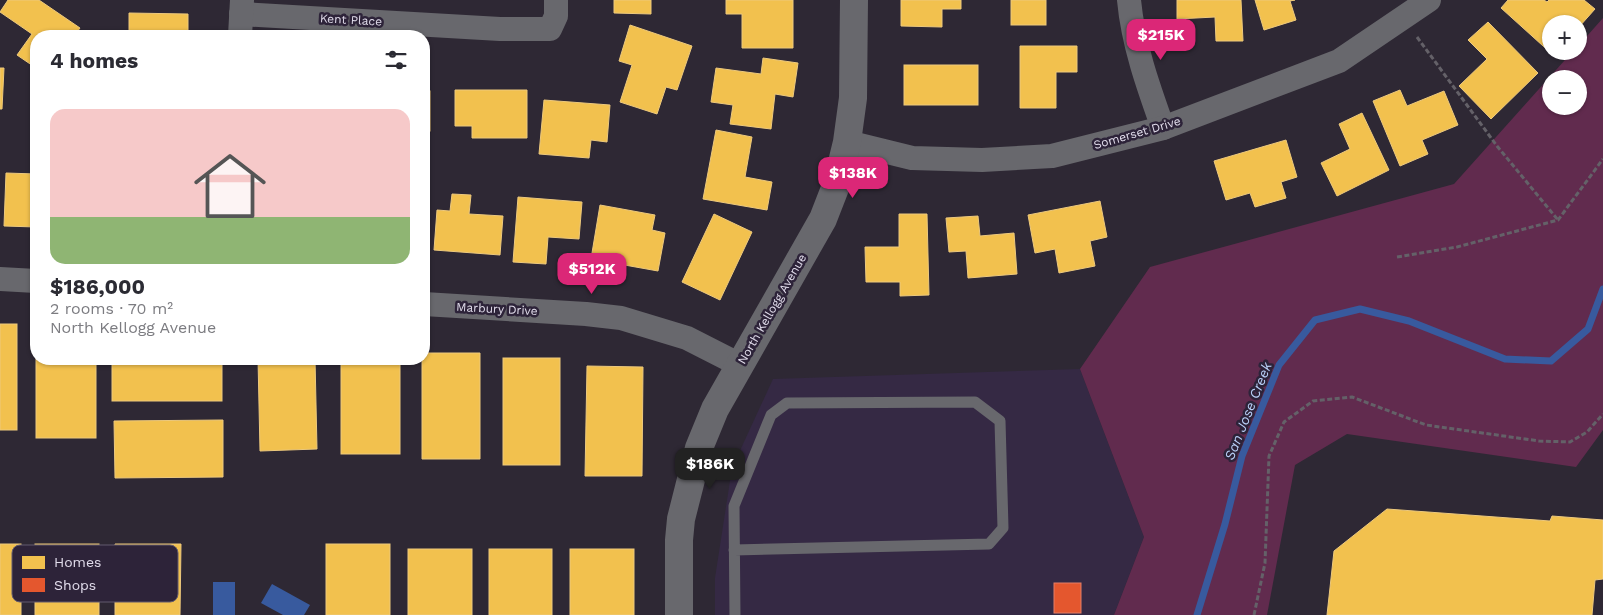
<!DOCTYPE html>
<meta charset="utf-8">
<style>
:root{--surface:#fff;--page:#f7f7f7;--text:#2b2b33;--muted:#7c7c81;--line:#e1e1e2;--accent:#db2777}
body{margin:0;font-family:"Work Sans",sans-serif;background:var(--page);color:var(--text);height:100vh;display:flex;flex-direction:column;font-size:19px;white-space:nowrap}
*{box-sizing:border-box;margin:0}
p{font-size:16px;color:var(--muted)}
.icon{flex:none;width:28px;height:28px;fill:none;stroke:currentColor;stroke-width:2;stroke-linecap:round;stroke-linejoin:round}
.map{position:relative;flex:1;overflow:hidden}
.panel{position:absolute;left:30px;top:30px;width:400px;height:335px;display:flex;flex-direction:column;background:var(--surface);border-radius:20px;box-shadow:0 1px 4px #0004}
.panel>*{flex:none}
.fabs{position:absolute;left:1542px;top:15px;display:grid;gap:10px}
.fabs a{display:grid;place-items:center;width:45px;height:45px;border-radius:50%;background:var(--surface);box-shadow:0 1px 4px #0004;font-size:25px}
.price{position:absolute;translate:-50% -42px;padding:0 11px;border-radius:10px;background:var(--accent);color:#fff;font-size:16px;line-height:32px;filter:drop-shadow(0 1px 2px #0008)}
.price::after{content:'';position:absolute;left:50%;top:30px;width:15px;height:11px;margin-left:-8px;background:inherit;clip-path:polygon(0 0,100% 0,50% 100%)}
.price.current{background:#222;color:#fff}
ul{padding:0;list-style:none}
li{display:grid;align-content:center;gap:10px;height:265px;padding:0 20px}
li+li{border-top:1px solid var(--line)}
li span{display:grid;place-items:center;height:155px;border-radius:15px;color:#555}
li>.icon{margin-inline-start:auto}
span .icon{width:90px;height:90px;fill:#fffc;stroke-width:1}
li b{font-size:21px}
h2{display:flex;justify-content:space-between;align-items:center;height:60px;padding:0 20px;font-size:21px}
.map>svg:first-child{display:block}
.built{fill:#352944}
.green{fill:#612b4e;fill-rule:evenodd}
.water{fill:#385a9e}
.homes{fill:#f2c14e;stroke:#edc97d}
.shops{fill:#e4572e;stroke:#e37f67}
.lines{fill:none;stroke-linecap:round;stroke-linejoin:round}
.stream{stroke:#385a9e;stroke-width:7}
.path{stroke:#646168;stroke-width:3;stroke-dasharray:5 2.5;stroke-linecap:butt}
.service{stroke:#68686d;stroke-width:11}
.minor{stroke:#68686d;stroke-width:24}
.tertiary{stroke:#68686d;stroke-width:28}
.labels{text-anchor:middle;stroke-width:5;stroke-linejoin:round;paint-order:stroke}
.street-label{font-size:12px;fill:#e2ddec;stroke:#2d2339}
.water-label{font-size:14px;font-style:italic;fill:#b9d0f8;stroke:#2d2339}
.key{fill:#2d2339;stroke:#635b6f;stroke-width:1}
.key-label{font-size:14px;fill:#e2ddec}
</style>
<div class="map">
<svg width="1603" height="615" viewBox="0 0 1603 615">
<rect width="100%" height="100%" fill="#2e2834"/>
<!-- built -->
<path class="built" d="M1080,369l64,168 -30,78h-399v-37l17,-110 41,-89z"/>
<!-- green -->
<path class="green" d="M1603,18v412l-27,37 -229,-33 -52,31 -28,150h-153l30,-78 -64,-168 70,-102 304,-83 119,-133h6v-6zM1551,79h28v27h-28z"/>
<!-- water -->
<g class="water">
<rect x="213" y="582" width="22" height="33"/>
<path d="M272,584l38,21 -6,10h-21l-22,-12z"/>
</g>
<!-- homes -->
<g class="homes">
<path d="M8,0h31l41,28 -6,8h-38v32l-19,-13 15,-21 -32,-22z"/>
<path d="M614,0h37v14l-37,-1z"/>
<path d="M726,0h67v48h-51v-34h-16z"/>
<path d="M901,0h60v9h-19v18l-41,-1z"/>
<rect x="1011" y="0" width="35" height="25"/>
<path d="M1177,0h64l2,41h-27l-1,-24 -38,2z"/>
<path d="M1255,0h40l-5,1 6,19 -32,10z"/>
<path d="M1508,0h36l3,2 2,-2h35l11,9 -16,18v-3h-28v27h6l-4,4 -52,-47z"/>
<path d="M129,13l59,1v22h-59z"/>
<path d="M1488,22l50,51 -47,46 -32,-33 28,-27 -19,-19z"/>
<path d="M630,25l62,21 -15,44 -11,-3 -9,27 -37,-12 12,-37 -13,-4z"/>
<path d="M1020,46h57v26h-21v36h-36z"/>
<path d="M763,58l35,5 -5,34 -18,-3 -4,35 -41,-5 3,-19 -22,-3 5,-34 45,6z"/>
<rect x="904" y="65" width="74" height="40"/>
<path d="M0,68h4l-2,41h-2z"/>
<path d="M455,90h72v48h-55v-12h-17z"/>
<path d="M1400,90l7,16 37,-15 14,34 -36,15 6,14 -28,12 -27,-65z"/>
<rect x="424" y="91" width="6" height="40"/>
<path d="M544,100l66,5 -3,37 -16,-2 -2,18 -50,-4z"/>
<path d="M1362,113l27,57 -52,26 -16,-33 29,-14 -11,-25z"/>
<path d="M716,130l36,7 -7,40 27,5 -5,28 -64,-11z"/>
<path d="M1286,140l11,37 -16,5 5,16 -31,9 -5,-14 -24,7 -12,-39z"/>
<path d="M6,173l30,1v53l-32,-1z"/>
<path d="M452,194l19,1 -2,19 34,2 -3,39 -66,-5 3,-40 13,1z"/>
<path d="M518,197l64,5 -3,37 -31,-2 -2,27 -33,-2z"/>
<path d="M1100,201l7,36 -17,4 5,25 -36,7 -4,-24 -20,4 -7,-38z"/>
<path d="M600,205l55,10 -3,15 13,3 -7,38 -67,-12z"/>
<path d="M714,214l38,18 -32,68 -38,-18z"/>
<path d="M899,214h28l2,81 -29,1v-14h-34l-1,-35h34z"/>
<path d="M978,216l2,20 34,-3 3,41 -49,4 -2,-27 -17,1 -3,-34z"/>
<rect x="0" y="324" width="17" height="106"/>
<path d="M424,353h56v106h-58v-100h2z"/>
<rect x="503" y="358" width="57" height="107"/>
<rect x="36" y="359" width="60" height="79"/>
<rect x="112" y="359" width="110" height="42"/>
<path d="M258,359h57l2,90 -57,2z"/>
<rect x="341" y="359" width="59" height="95"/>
<path d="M587,366l56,1 -1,109h-57z"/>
<path d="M223,420v57l-108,1 -1,-57z"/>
<path d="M1387,509l163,12 2,-5 51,4v59l-8,1 -3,35h-265l7,-64z"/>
<rect x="0" y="544" width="21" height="71"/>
<rect x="35" y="544" width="64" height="71"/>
<path d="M115,544h66l-1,71h-65z"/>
<rect x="326" y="544" width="64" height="71"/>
<rect x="408" y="549" width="64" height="66"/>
<rect x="489" y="549" width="63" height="66"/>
<rect x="570" y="549" width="64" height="66"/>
</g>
<!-- shops -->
<rect class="shops" x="1054" y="583" width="27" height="30"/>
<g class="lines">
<!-- stream -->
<path class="stream" d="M1197,615l28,-91 17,-68 37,-91 36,-45 45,-11 49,12 96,38 46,2 37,-32 15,-40"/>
<!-- path -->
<g class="path">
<path d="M1417,37l80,109 61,74"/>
<path d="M1397,257l60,-10 101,-27 45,-61"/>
<path d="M1254,615l11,-52 4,-107 15,-34 29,-21 39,-4 74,28 113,16 31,1 17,-10 16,-18"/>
</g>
<!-- service -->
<path class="service" d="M734,550l255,-6 14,-16 -3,-107 -25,-19 -188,1 -16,12 -37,91 1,109"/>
<!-- minor -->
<g class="minor">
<path d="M1129,0c4,44 19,86 34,128"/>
<path d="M241,14l259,15h50l6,-13v-16"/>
<path d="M240,36l2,-36"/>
<path d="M847,142l65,16 70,2 70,-4 111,-28 176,-67 90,-61"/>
<path d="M0,279l36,2"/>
<path d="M424,304l162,10 35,4 66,20 53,27"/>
</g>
<!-- tertiary -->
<path class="tertiary" d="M679,615v-75l2,-21 18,-71 16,-39 108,-190 14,-36 10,-41 6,-44 1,-98"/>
</g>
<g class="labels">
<!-- street labels -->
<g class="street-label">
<text transform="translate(351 20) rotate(3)" y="4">Kent Place</text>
<text transform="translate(1137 133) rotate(-16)" y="4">Somerset Drive</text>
<text transform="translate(497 309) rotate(3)" y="4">Marbury Drive</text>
<text transform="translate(772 309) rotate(-60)" y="4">North Kellogg Avenue</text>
</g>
<!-- water labels -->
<g class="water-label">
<text transform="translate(1248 411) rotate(-68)" y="5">San Jose Creek</text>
</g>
</g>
<!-- legend -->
<rect x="12" y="545" width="166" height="57" rx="8" class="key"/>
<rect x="22" y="556" width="23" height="13" fill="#f2c14e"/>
<rect x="22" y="578" width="23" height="14" fill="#e4572e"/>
<g class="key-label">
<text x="54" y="567">Homes</text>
<text x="54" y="590">Shops</text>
</g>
</svg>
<div class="fabs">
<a>+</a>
<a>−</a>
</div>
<b class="price" style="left:1161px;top:61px">$215K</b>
<b class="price" style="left:853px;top:199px">$138K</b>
<b class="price" style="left:592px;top:295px">$512K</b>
<b class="price current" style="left:710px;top:490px">$186K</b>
<section class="panel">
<h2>4 homes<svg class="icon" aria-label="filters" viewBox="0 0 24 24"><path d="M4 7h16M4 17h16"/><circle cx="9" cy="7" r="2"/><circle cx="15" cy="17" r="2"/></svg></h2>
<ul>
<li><span style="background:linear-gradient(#f6c9c9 70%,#8fb573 0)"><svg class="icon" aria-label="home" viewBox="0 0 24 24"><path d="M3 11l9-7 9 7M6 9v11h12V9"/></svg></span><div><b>$186,000</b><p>2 rooms · 70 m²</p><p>North Kellogg Avenue</p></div></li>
</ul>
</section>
</div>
